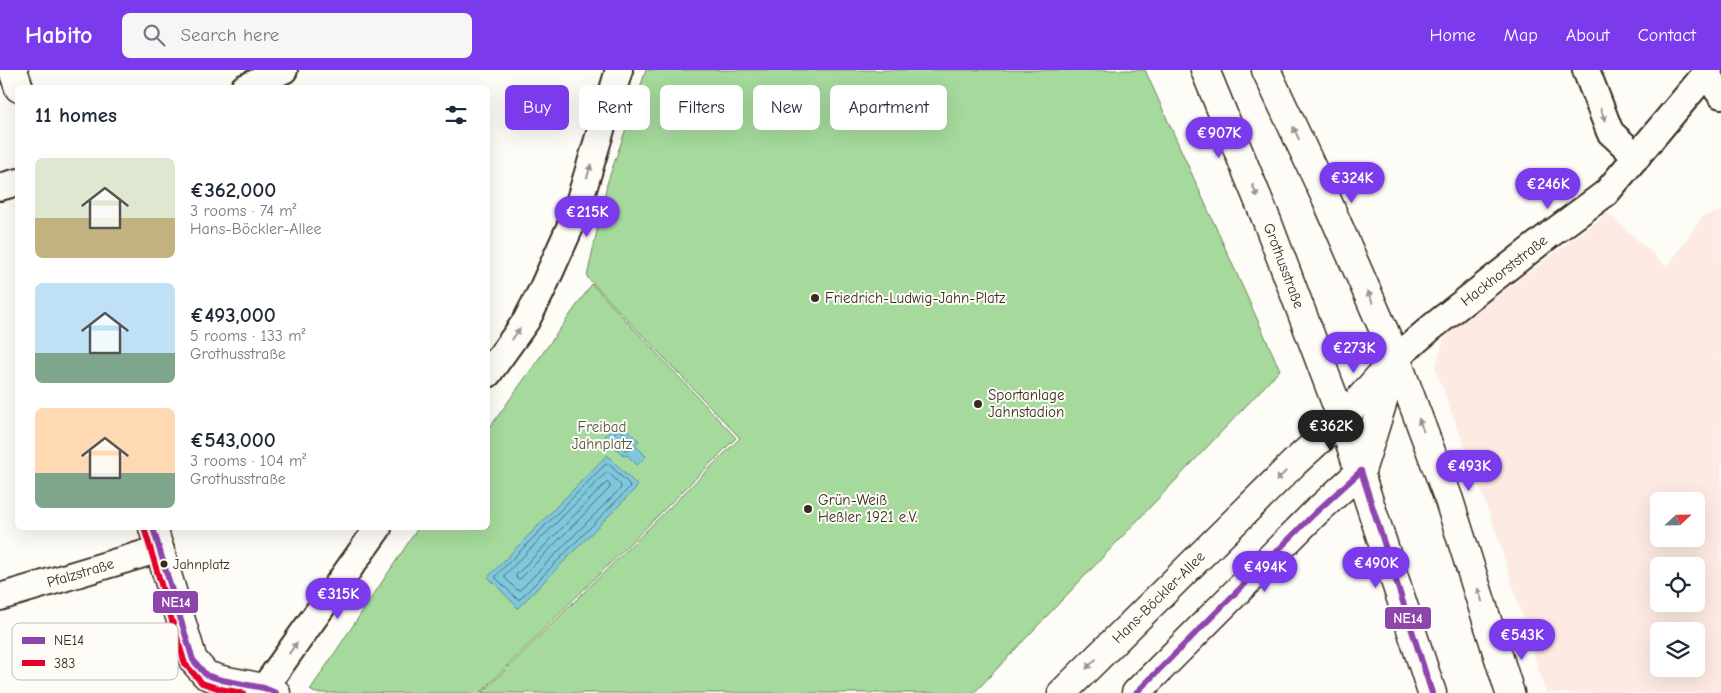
<!DOCTYPE html>
<meta charset="utf-8">
<style>
:root{--surface:#fff;--page:#f6f6f7;--text:#1f2937;--muted:#747a83;--accent:#7c3aed}
body{margin:0;font-family:"Comic Neue",sans-serif;background:var(--page);color:var(--text);height:100vh;display:flex;flex-direction:column;font-size:19px;white-space:nowrap}
*{box-sizing:border-box;margin:0}
p{font-size:16px;color:var(--muted)}
.icon{flex:none;width:28px;height:28px;fill:none;stroke:currentColor;stroke-width:2;stroke-linecap:round;stroke-linejoin:round}
.map{position:relative;flex:1;overflow:hidden}
.sheet{position:absolute;left:15px;top:15px;width:475px;height:445px;display:flex;flex-direction:column;background:var(--surface);border-radius:8px;box-shadow:0 5px 20px #0002}
.sheet>*{flex:none}
.hud{position:absolute;left:505px;top:15px;width:475px;height:45px;display:flex;gap:10px}
.needle{width:32px;rotate:68deg}
.fabs{position:absolute;left:1650px;top:422px;display:grid;gap:10px}
.fabs a{display:grid;place-items:center;width:55px;height:55px;border-radius:8px;background:var(--surface);box-shadow:0 5px 20px #0002;font-size:25px}
.price{position:absolute;translate:-50% -42px;padding:0 11px;border-radius:18px;background:var(--accent);color:#fff;font-size:16px;line-height:32px;filter:drop-shadow(0 1px 2px #0008)}
.price::after{content:'';position:absolute;left:50%;top:30px;width:15px;height:11px;margin-left:-8px;background:inherit;clip-path:polygon(0 0,100% 0,50% 100%)}
.price.active{background:#222;color:#fff}
ul{padding:0;list-style:none}
li{display:flex;align-items:center;gap:15px;height:125px;padding:0 20px}
li span{display:grid;place-items:center;flex:none;width:140px;height:100px;border-radius:8px;color:#555}
li>.icon{margin-inline-start:auto}
span .icon{width:60px;height:60px;fill:#fffc;stroke-width:1}
li b{font-size:21px}
h2{display:flex;justify-content:space-between;align-items:center;height:60px;padding:0 20px;font-size:21px}
.tag{padding:0 18px;border-radius:8px;background:var(--surface);box-shadow:0 5px 20px #0002;font-size:18px;line-height:45px}
.tag.active{background:var(--accent);color:#fff}
header{display:flex;align-items:center;gap:30px;box-sizing:border-box;height:70px;padding:0 25px;background:var(--accent);color:#fff}
header strong{font-size:24px}
nav{display:flex;gap:28px;margin-inline-start:auto;font-size:18px}
.search{width:350px;height:45px;background:var(--page);display:flex;align-items:center;gap:12px;box-sizing:border-box;padding:0 18px;border-radius:8px;color:var(--muted);font-size:19px}
.map>svg:first-child{display:block}
.built{fill:#fdebe3;fill-rule:evenodd}
.green{fill:#a5da9c;stroke:#70825d}
.water{fill:#7ec8de;stroke:#638991}
.lines{fill:none;stroke-linecap:round;stroke-linejoin:round}
.shore{stroke:#56696b;stroke-width:1}
.minor-casing{stroke:#3b2a1e;stroke-width:30}
.tertiary-casing{stroke:#3b2a1e;stroke-width:31}
.secondary-casing{stroke:#3b2a1e;stroke-width:31}
.minor{stroke:#fdfcf7;stroke-width:26}
.tertiary{stroke:#fdfcf7;stroke-width:28}
.secondary{stroke:#fdfcf7;stroke-width:28}
.bus-1-casing{stroke:#fdfcf7;stroke-width:10}
.bus-2-casing{stroke:#fdfcf7;stroke-width:10}
.bus-1{stroke:#8e44ad;stroke-width:6}
.bus-2{stroke:#e4002b;stroke-width:6}
.oneway{fill:#9c938a}
.poi-dot{fill:#3b2a1e;stroke:#fdfcf7;stroke-width:2}
.labels{text-anchor:middle;stroke-width:4;stroke-linejoin:round;paint-order:stroke}
.bus-label{font-size:14px;fill:#3b2a1e;stroke:#fdfcf7;text-anchor:start}
.street-label{font-size:15px;fill:#3b2a1e;stroke:#fdfcf7}
.poi-label{font-size:15px;fill:#3b2a1e;stroke:#fdfcf7;text-anchor:start}
.park-label{font-size:15px;fill:#56563e;stroke:#fdfcf7}
.key{fill:#fdfcf7;stroke:#c3bdb6;stroke-width:1}
.key-label{font-size:14px;fill:#3b2a1e}
.line-badge{stroke:#fdfcf7;stroke-width:2}
.badge-label{font-size:14px;text-anchor:middle;font-weight:bold;fill:#fff}
</style>
<header>
<strong>Habito</strong>
<div class="search"><svg class="icon" aria-label="search" viewBox="0 0 24 24"><circle cx="10" cy="10" r="6"/><path d="M15 15l6 6"/></svg>Search here</div>
<nav><a>Home</a><a>Map</a><a>About</a><a>Contact</a></nav>
</header>
<div class="map">
<svg width="1721" height="623" viewBox="0 0 1721 623">
<rect width="100%" height="100%" fill="#fdfcf7"/>
<filter id="ink" filterUnits="userSpaceOnUse"><feTurbulence type="fractalNoise" baseFrequency=".02" numOctaves="2"/><feDisplacementMap in="SourceGraphic" scale="10" xChannelSelector="R" yChannelSelector="G"/><feConvolveMatrix kernelMatrix="1 2 1 2 8 2 1 2 1" color-interpolation-filters="sRGB"/></filter>
<g filter="url(#ink)">
<!-- built -->
<path class="built" d="M1721,141v482h-175l-52,-167 -59,-158 10,-33 163,-122 59,54 36,-51zM1659,431h37v38h-37zM1659,496h37v38h-37zM1659,561h37v38h-37z"/>
<!-- green -->
<g class="green">
<path d="M646,0h499l135,300 -306,323h-492l258,-255 -153,-161 20,-93z"/>
<path d="M592,214l144,154 -256,255h-165l-5,-3 108,-162h70v-98z"/>
</g>
<!-- water -->
<g class="water">
<path d="M619,352l20,19 -4,4 11,11 -9,9 -10,-10 -3,1 -20,-19z"/>
<path d="M607,385l31,31 -120,122 -30,-31z"/>
</g>
<g class="lines">
<!-- shore -->
<g class="shore">
<path d="M618,360h3l10,10 -1,10h-5l-12,-12v-3z"/>
<path d="M606,394h3l20,20 1,3 -110,112h-3l-21,-21v-2z"/>
<path d="M606,403h3l11,11 1,4 -101,102h-3l-12,-12v-3z"/>
<path d="M608,413l2,2v3l-90,91h-3l-1,-4 89,-91z"/>
</g>
<defs>
<g id="minor">
<path d="M1586,0l24,62 27,25"/>
<path d="M1706,4l15,21"/>
<path d="M244,18l40,-18"/>
<path d="M0,117l18,-5"/>
<path id="s1" d="M1396,288l36,-31 116,-91 58,-43 103,-123"/>
<path d="M488,304l38,-53 15,-29 34,-76 44,-146"/>
<path id="s2" d="M0,527l160,-48"/>
<path d="M264,618l114,-160"/>
</g>
<g id="tertiary">
<path d="M13,0l6,18"/>
<path d="M153,458l40,132 13,15 16,5 42,8 12,5"/>
<path id="s3" d="M1062,623l232,-230 48,-44 54,-61"/>
<path d="M1136,623l178,-179 47,-43 33,-105"/>
</g>
<g id="secondary">
<path id="s4" d="M1205,0l62,151 75,198 90,274"/>
<path d="M1266,0l60,128 70,160 53,142 61,193"/>
</g>
</defs>
<!-- minor casing -->
<use href="#minor" class="minor-casing"/>
<!-- tertiary casing -->
<use href="#tertiary" class="tertiary-casing"/>
<!-- secondary casing -->
<use href="#secondary" class="secondary-casing"/>
<!-- minor -->
<use href="#minor" class="minor"/>
<!-- tertiary -->
<use href="#tertiary" class="tertiary"/>
<!-- secondary -->
<use href="#secondary" class="secondary"/>
<defs>
<g id="bus-1">
<path d="M1361,401l71,222"/>
<path d="M153,458l40,132 13,15 16,5 42,8 12,5"/>
<path d="M1136,623l178,-179 47,-43"/>
</g>
<path id="bus-2" d="M145,461l40,133 17,19 18,6 23,4"/>
</defs>
<!-- bus-1 casing -->
<use href="#bus-1" class="bus-1-casing"/>
<!-- bus-2 casing -->
<use href="#bus-2" class="bus-2-casing"/>
<!-- bus-1 -->
<use href="#bus-1" class="bus-1"/>
<!-- bus-2 -->
<use href="#bus-2" class="bus-2"/>
</g>
<!-- one-way arrows -->
<defs><path id="oneway-solid" d="M-6-.8H1V-3.2L6.5 0L1 3.2V.8H-6Z" transform="scale(1.25)"/></defs>
<g class="oneway">
<use href="#oneway-solid" transform="translate(1603 45) rotate(69)"/>
<use href="#oneway-solid" transform="translate(1296 63) rotate(-115)"/>
<use href="#oneway-solid" transform="translate(589 101) rotate(-73)"/>
<use href="#oneway-solid" transform="translate(1255 121) rotate(68)"/>
<use href="#oneway-solid" transform="translate(1370 227) rotate(-114)"/>
<use href="#oneway-solid" transform="translate(516 264) rotate(-55)"/>
<use href="#oneway-solid" transform="translate(1421 355) rotate(-110)"/>
<use href="#oneway-solid" transform="translate(1281 406) rotate(135)"/>
<use href="#oneway-solid" transform="translate(1480 525) rotate(-108)"/>
<use href="#oneway-solid" transform="translate(293 578) rotate(-55)"/>
<use href="#oneway-solid" transform="translate(1091 594) rotate(135)"/>
</g>
</g>
<!-- markers -->
<g class="poi-dot">
<circle cx="815" cy="228" r="5"/>
<circle cx="978" cy="334" r="5"/>
<circle cx="808" cy="439" r="5"/>
<circle cx="164" cy="494" r="4.5"/>
</g>
<g class="labels">
<!-- bus labels -->
<g class="bus-label">
<text x="173" y="499">Jahnplatz</text>
</g>
<!-- street labels -->
<g class="street-label">
<text dy="5" stroke="none"><textPath href="#s4" startOffset="211">Grothusstraße</textPath></text>
<text dy="5" stroke="none"><textPath href="#s1" startOffset="139">Hackhorststraße</textPath></text>
<text dy="5" stroke="none"><textPath href="#s2" startOffset="84">Pfalzstraße</textPath></text>
<text dy="5" stroke="none"><textPath href="#s3" startOffset="136">Hans-Böckler-Allee</textPath></text>
</g>
<!-- poi labels -->
<g class="poi-label">
<text x="825" y="233">Friedrich-Ludwig-Jahn-Platz</text>
<text x="988" y="330">Sportanlage<tspan x="988" dy="17">Jahnstadion</tspan></text>
<text x="818" y="435">Grün-Weiß<tspan x="818" dy="17">Heßler 1921 e.V.</tspan></text>
</g>
<!-- park labels -->
<g class="park-label">
<text x="602" y="362">Freibad<tspan x="602" dy="17">Jahnplatz</tspan></text>
</g>
</g>
<!-- legend -->
<rect x="12" y="553" width="166" height="57" rx="8" class="key"/>
<rect x="22" y="567" width="23" height="7" fill="#8e44ad"/>
<rect x="22" y="590" width="23" height="6" fill="#e4002b"/>
<g class="key-label">
<text x="54" y="575">NE14</text>
<text x="54" y="598">383</text>
</g>
<g class="line-badge">
<rect x="152" y="520" width="47" height="24" rx="5" fill="#8e44ad"/>
<rect x="1384" y="536" width="48" height="24" rx="5" fill="#8e44ad"/>
</g>
<g class="badge-label">
<text x="176" y="537">NE14</text>
<text x="1408" y="553">NE14</text>
</g>
</svg>
<div class="fabs">
<a><svg class="needle" viewBox="-14 -14 28 28"><path d="M0-13l5 13h-10z" fill="#e53935"/><path d="M0 13l5-13h-10z" fill="#747a83"/></svg></a>
<a><svg class="icon" aria-label="locate" viewBox="0 0 24 24"><circle cx="12" cy="12" r="6"/><path d="M12 2v4M12 18v4M2 12h4M18 12h4"/></svg></a>
<a><svg class="icon" aria-label="layers" viewBox="0 0 24 24"><path d="M12 4l9 5-9 5-9-5zM3 14l9 5 9-5"/></svg></a>
</div>
<b class="price" style="left:1219px;top:89px">€907K</b>
<b class="price" style="left:1352px;top:134px">€324K</b>
<b class="price" style="left:1548px;top:140px">€246K</b>
<b class="price" style="left:587px;top:168px">€215K</b>
<b class="price" style="left:1354px;top:304px">€273K</b>
<b class="price active" style="left:1331px;top:382px">€362K</b>
<b class="price" style="left:1469px;top:422px">€493K</b>
<b class="price" style="left:1376px;top:519px">€490K</b>
<b class="price" style="left:1265px;top:523px">€494K</b>
<b class="price" style="left:338px;top:550px">€315K</b>
<b class="price" style="left:1522px;top:591px">€543K</b>
<div class="hud">
<a class="tag active">Buy</a>
<a class="tag">Rent</a>
<a class="tag">Filters</a>
<a class="tag">New</a>
<a class="tag">Apartment</a>
</div>
<section class="sheet">
<h2>11 homes<svg class="icon" aria-label="filters" viewBox="0 0 24 24"><path d="M4 7h16M4 17h16"/><circle cx="9" cy="7" r="2"/><circle cx="15" cy="17" r="2"/></svg></h2>
<ul>
<li><span style="background:linear-gradient(#dfe7d0 60%,#c2b280 0)"><svg class="icon" aria-label="home" viewBox="0 0 24 24"><path d="M3 11l9-7 9 7M6 9v11h12V9"/></svg></span><div><b>€362,000</b><p>3 rooms · 74 m²</p><p>Hans-Böckler-Allee</p></div></li>
<li><span style="background:linear-gradient(#bfe0f5 70%,#7fa58c 0)"><svg class="icon" aria-label="home" viewBox="0 0 24 24"><path d="M3 11l9-7 9 7M6 9v11h12V9"/></svg></span><div><b>€493,000</b><p>5 rooms · 133 m²</p><p>Grothusstraße</p></div></li>
<li><span style="background:linear-gradient(#ffd9b3 65%,#7fa58c 0)"><svg class="icon" aria-label="home" viewBox="0 0 24 24"><path d="M3 11l9-7 9 7M6 9v11h12V9"/></svg></span><div><b>€543,000</b><p>3 rooms · 104 m²</p><p>Grothusstraße</p></div></li>
</ul>
</section>
</div>
